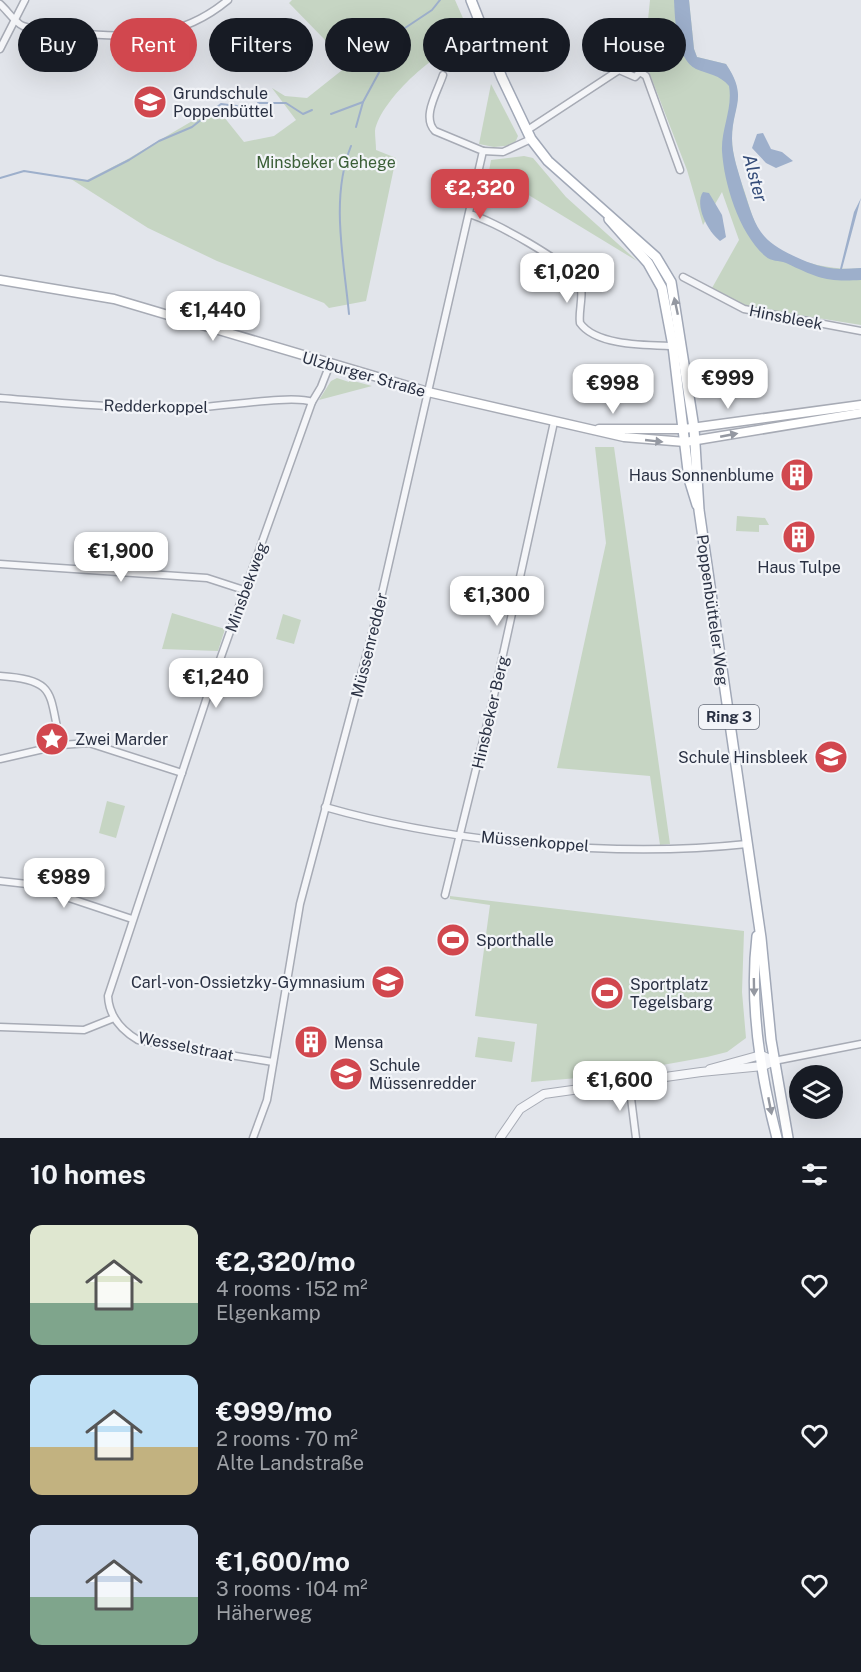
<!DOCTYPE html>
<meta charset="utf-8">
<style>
:root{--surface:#171b24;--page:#242831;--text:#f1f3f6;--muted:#9ea1a6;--accent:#d1474e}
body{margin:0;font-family:"Public Sans",sans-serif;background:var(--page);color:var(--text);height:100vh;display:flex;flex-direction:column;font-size:22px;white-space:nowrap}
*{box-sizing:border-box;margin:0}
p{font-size:20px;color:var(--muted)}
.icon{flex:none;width:33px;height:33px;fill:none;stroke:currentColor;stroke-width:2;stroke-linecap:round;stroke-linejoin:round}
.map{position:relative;height:1138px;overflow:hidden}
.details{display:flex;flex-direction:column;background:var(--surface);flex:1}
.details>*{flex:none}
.guide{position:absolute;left:18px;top:18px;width:825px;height:54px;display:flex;gap:12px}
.buttons{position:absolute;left:789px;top:1065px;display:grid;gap:12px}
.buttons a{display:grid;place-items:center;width:54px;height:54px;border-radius:50%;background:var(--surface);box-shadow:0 6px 24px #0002;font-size:30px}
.price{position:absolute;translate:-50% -51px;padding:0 14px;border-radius:12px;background:#fff;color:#222;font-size:20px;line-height:39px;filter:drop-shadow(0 2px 3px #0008)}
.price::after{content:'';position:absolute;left:50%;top:36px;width:18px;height:14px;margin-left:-9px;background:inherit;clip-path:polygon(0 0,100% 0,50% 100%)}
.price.on{background:var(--accent);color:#fff}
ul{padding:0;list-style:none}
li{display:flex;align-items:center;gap:18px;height:150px;padding:0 30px}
li span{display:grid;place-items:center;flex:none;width:168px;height:120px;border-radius:12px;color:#555}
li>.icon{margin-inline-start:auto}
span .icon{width:72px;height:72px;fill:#fffc;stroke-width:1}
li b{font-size:26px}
h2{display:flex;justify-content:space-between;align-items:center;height:72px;padding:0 30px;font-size:26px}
.pill{padding:0 21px;border-radius:27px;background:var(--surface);box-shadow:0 6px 24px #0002;font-size:21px;line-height:54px}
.pill.on{background:var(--accent);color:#fff}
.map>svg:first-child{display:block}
.green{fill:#c6d5c3}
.water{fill:#9dafcb}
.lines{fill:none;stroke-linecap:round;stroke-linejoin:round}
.stream{stroke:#9dafcb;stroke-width:2}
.minor-casing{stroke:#a7abb5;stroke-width:9}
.tertiary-casing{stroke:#a7abb5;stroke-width:10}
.secondary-casing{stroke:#a7abb5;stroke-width:11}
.primary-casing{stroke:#a1a8b7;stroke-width:12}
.minor{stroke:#f5f6f9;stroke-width:6}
.tertiary{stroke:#f5f6f9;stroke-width:8}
.secondary{stroke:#fff;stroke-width:8}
.primary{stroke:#fff;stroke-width:9}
.oneway{fill:#9498a1}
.labels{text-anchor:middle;stroke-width:4.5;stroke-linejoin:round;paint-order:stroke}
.shield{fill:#f2f4f8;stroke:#666c79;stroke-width:1.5}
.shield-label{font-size:15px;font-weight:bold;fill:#2a3143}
.poi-label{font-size:16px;fill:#2a3143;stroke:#f2f4f8;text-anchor:start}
.park-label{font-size:16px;fill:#3b5f37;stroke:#f2f4f8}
.street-label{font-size:16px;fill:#2a3143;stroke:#f2f4f8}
.water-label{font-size:18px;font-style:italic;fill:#334b78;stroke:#f2f4f8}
</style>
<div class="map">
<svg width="861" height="1138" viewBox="0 0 861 1138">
<rect width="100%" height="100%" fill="#e2e5eb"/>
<!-- green -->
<g class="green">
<path d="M292,0h163l18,41c-31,2 -93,59 -98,90 0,6 1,13 1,19l20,8 -30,143 -37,7 -5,-5 -107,-42 -69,-33 -77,-49 16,1 39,-20 90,-53 28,35 30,-6 22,-16 -24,-32 13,8 22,2 39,-31 -21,-27 -36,-37z"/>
<path d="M650,0h39l5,49 3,8 29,7c22,34 6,42 6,74 0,16 6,35 11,49 6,17 10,37 21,51 17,22 70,34 97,30v57l-112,-18 -37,-19 27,-48 -17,-48 -19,33 -16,-55 -43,-111z"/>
<path d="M491,84l27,52 -4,9 -20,2 -15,-3z"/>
<path d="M524,156l9,2 33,39 71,64 -148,-90 2,-11z"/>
<path d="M337,378l12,4 1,-2 22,6 -53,14 12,-19z"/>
<path d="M595,447h19l56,397 -10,1 -10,-69 -93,-8 49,-225z"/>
<path d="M737,516l28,2 4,7h-10v7l-23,-1z"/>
<path d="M172,613l53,16 -7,22 -56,-2z"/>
<path d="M283,614l18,6 -7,24 -18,-5z"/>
<path d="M107,801l18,5 -9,32 -17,-5z"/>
<path d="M450,896l294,35 -2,61 4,46 -19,14 -20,5 -106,19 -70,6 6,-58 -62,-8 15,-111 -40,-6z"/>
<path d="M478,1037l37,5 -3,20 -37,-5z"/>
</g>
<!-- water -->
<g class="water">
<path d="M674,0h15l5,49 3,8 29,7c23,34 6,42 6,75 0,16 7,34 11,49 13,39 14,51 53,69 15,7 27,11 44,12l14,-57 7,-14 -19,71 19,-1v12c-36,2 -43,-2 -75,-17 -8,-3 -14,-1 -21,-7 -26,-23 -41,-72 -43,-105 -1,-22 11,-43 7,-65 -9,-11 -21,-12 -33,-17 -20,-10 -21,-50 -22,-69z"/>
<path d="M763,133l8,16 11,3 11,9 -17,7 -10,-5 -14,-15 5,-14z"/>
<path d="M703,192l6,1 13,22 4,22 -6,4c-12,-9 -26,-36 -17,-49z"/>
</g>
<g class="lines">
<!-- stream -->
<g class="stream">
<path d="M258,103h28l17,11 9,-4"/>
<path d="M331,114l32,-12 39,-72 30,-20 8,-10"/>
<path d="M356,127l7,-25"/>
<path d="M0,178l24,-7 64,10 41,-21 30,-19 33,-14 29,-23 16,2"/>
<path d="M349,314c-5,-54 -19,-116 2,-168"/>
</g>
<defs>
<g id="minor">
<path d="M0,4c7,6 15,19 23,22 16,6 35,5 51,7 59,5 106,7 154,-33"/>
<path d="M0,49l25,-49"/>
<path d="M640,72l6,4 34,94"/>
<path d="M526,131l93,-61 16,7 5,-5 -2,-8h-10l-9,6"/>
<path d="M483,151l20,1 28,-13"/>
<path d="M469,214c21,5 101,49 110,68 6,10 -1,29 1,41 16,23 67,22 93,23"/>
<path d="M683,277l61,32 117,22"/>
<path d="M0,398c63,5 125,11 188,10 28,0 104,-14 124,-6"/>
<path d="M0,564l207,14 37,12"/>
<path d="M0,676c59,4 48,18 61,69"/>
<path d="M0,759l61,-14 28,-2 93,30"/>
<path d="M325,807c126,36 291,51 422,37"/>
<path d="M0,881l27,3 105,35"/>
<path d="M445,895l48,-195 61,-278"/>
<path d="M0,1027l84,3 30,-12"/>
<path d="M774,1061l87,-17"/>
<path d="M273,1062l-135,-22c-17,-10 -29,-24 -30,-44l104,-314 100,-280 9,-15 9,-23"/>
<path d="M629,1082l7,56"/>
<path d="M253,1138l14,-38 33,-196 77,-289 106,-464 -48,-20c-14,-14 3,-40 8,-56"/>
</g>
<g id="tertiary">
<path d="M710,1069l51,-14 13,6"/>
<path d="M500,1138l20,-29 24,-15 157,-22 62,-6 11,-5"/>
</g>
<g id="secondary">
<path d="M0,280l114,19 314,93 196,45 61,5 176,-29"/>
<path d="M599,429h85l177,-24"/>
</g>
<g id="primary">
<path d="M471,0l31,78 29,61 17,22 108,96 15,25 23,146 5,82 62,428 10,102 17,98"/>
<path d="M609,219l39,44 14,25 11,58 16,133 8,26"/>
<path d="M757,936c-8,67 3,137 20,202"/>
</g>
</defs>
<!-- minor casing -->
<use href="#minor" class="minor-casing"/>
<!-- tertiary casing -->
<use href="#tertiary" class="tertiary-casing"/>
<!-- secondary casing -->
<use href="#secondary" class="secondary-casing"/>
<!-- primary casing -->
<use href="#primary" class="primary-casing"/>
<!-- minor -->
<use href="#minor" class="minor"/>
<!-- tertiary -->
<use href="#tertiary" class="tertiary"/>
<!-- secondary -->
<use href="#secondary" class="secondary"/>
<!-- primary -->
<use href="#primary" class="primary"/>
</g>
<!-- one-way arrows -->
<defs><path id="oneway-solid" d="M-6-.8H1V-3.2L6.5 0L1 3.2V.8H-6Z" transform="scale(1.5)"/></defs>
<g class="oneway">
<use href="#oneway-solid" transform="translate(676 306) rotate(-102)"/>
<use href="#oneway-solid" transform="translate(729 435) rotate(-11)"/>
<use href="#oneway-solid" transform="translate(654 441) rotate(6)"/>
<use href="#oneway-solid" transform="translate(754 987) rotate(89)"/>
<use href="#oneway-solid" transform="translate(770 1106) rotate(79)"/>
</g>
<!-- icons -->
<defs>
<symbol id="school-disc" viewBox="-11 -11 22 22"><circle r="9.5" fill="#d1474e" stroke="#f2f4f8"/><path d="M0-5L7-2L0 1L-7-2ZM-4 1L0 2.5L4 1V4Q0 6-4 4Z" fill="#fff"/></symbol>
<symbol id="building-disc" viewBox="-11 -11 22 22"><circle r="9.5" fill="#d1474e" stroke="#f2f4f8"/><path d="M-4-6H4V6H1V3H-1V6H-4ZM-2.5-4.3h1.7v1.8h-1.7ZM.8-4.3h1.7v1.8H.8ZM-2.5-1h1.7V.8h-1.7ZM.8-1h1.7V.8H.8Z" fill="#fff"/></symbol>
<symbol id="sight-disc" viewBox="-11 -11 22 22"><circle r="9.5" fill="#d1474e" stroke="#f2f4f8"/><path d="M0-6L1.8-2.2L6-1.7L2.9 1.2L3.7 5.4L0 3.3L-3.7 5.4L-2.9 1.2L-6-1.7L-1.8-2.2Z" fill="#fff"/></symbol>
<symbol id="stadium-disc" viewBox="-11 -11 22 22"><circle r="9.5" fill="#d1474e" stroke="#f2f4f8"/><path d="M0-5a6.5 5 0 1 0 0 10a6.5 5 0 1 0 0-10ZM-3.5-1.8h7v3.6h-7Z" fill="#fff"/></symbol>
</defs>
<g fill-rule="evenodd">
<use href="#school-disc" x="131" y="83" width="38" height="38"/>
<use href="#building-disc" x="778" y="456" width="38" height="38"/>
<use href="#building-disc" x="780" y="518" width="38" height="38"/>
<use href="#sight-disc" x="33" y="720" width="38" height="38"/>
<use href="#school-disc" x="812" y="738" width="38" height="38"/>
<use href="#stadium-disc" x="434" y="921" width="38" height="38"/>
<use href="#school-disc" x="369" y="963" width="38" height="38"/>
<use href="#stadium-disc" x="588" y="974" width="38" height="38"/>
<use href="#building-disc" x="292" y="1023" width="38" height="38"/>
<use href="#school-disc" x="327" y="1055" width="38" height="38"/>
</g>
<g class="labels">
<!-- shield labels -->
<rect class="shield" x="699" y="705" width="60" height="24" rx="4.5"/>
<g class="shield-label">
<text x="729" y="722">Ring 3</text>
</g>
<!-- poi labels -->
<g class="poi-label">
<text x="173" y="99">Grundschule<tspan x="173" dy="18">Poppenbüttel</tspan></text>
<text x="774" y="481" text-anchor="end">Haus Sonnenblume</text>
<text x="799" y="573" text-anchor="middle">Haus Tulpe</text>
<text x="75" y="745">Zwei Marder</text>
<text x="808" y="763" text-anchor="end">Schule Hinsbleek</text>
<text x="476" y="946">Sporthalle</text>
<text x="365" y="988" text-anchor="end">Carl-von-Ossietzky-Gymnasium</text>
<text x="630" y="990">Sportplatz<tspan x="630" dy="18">Tegelsbarg</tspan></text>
<text x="334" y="1048">Mensa</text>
<text x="369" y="1071">Schule<tspan x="369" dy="18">Müssenredder</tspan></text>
</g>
<!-- park labels -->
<g class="park-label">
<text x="326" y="168">Minsbeker Gehege</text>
</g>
<!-- street labels -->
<g class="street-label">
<text transform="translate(786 317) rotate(11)" y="6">Hinsbleek</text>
<text transform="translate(364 374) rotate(16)" y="6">Ulzburger Straße</text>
<text transform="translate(156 406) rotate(1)" y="6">Redderkoppel</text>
<text transform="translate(246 587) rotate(-70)" y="6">Minsbekweg</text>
<text transform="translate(713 610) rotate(82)" y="6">Poppenbütteler Weg</text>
<text transform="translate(369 645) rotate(-76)" y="6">Müssenredder</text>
<text transform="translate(490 712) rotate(-77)" y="6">Hinsbeker Berg</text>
<text transform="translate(535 841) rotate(5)" y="6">Müssenkoppel</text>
<text transform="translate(186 1046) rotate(11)" y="6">Wesselstraat</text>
</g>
<!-- water labels -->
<g class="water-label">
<text transform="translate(755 178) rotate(75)" y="6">Alster</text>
</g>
</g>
</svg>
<div class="buttons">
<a><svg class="icon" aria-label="layers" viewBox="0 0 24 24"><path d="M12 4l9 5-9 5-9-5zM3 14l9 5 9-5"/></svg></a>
</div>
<b class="price on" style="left:480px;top:220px">€2,320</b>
<b class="price" style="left:567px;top:304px">€1,020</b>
<b class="price" style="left:213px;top:342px">€1,440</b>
<b class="price" style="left:728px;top:410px">€999</b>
<b class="price" style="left:613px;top:415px">€998</b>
<b class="price" style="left:121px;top:583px">€1,900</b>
<b class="price" style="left:497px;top:627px">€1,300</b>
<b class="price" style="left:216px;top:709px">€1,240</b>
<b class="price" style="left:64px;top:909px">€989</b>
<b class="price" style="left:620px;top:1112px">€1,600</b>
<div class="guide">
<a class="pill">Buy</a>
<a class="pill on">Rent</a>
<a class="pill">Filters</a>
<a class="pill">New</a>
<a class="pill">Apartment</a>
<a class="pill">House</a>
</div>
</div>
<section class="details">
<h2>10 homes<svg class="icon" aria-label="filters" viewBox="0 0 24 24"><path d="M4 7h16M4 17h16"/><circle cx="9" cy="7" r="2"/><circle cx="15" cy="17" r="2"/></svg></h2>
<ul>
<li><span style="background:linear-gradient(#dfe7d0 65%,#7fa58c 0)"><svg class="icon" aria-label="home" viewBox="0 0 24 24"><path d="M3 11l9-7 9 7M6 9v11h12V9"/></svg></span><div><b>€2,320/mo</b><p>4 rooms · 152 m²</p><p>Elgenkamp</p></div><svg class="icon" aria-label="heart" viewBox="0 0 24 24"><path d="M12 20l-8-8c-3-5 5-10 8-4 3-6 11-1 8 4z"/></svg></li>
<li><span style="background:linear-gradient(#bfe0f5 60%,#c2b280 0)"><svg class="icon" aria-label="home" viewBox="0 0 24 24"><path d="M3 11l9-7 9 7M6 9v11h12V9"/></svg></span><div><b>€999/mo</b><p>2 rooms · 70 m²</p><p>Alte Landstraße</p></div><svg class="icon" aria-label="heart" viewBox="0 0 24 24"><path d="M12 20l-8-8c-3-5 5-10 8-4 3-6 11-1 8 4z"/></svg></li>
<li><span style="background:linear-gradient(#c9d6e8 60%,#7fa58c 0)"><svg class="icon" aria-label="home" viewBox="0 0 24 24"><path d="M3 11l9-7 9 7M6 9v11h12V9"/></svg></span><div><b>€1,600/mo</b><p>3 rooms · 104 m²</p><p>Häherweg</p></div><svg class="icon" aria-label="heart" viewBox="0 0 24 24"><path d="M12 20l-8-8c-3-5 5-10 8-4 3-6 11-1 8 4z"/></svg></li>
</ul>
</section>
